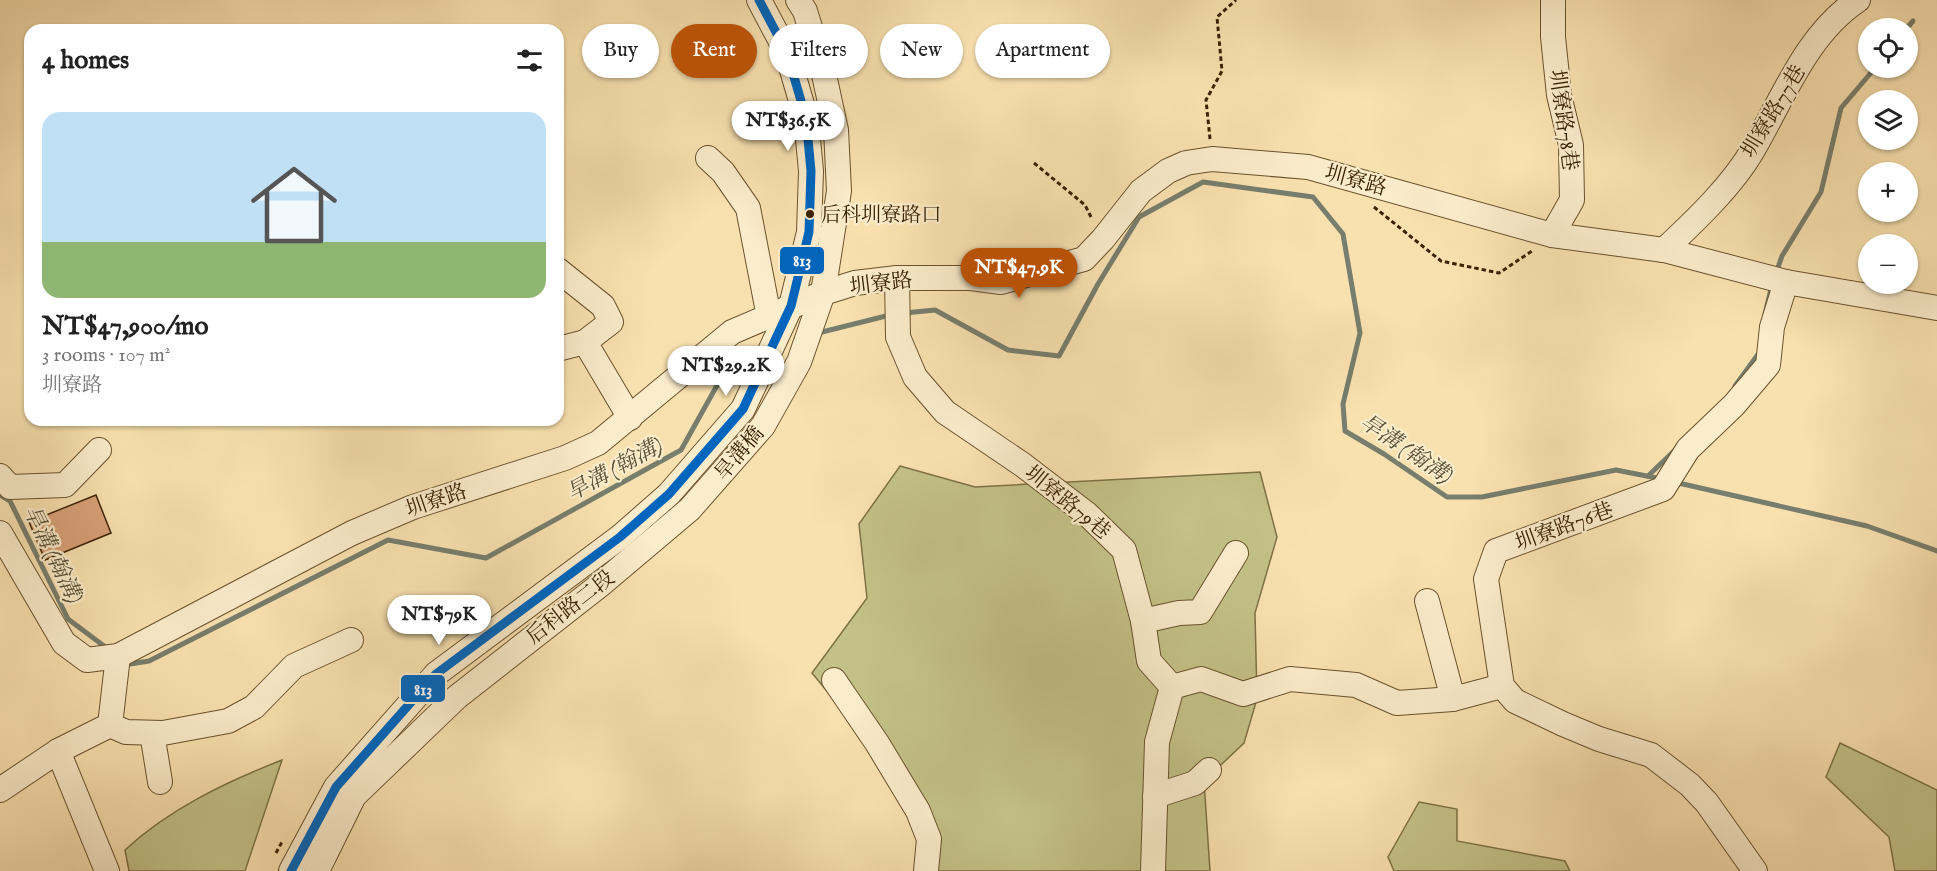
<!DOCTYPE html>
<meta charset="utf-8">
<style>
:root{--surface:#fff;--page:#f6f6f6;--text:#222;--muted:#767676;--line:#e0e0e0;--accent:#b45309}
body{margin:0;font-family:"IM FELL English","Noto Serif TC",serif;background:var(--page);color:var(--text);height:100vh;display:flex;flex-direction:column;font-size:22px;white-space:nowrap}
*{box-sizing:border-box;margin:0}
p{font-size:20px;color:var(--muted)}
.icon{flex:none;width:33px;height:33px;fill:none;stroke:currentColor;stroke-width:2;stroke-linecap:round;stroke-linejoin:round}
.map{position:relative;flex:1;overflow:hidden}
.side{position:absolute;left:24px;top:24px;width:540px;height:402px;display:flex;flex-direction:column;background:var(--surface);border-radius:18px;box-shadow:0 2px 4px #0004}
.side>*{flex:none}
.top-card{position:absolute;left:582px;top:24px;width:570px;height:54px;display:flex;gap:12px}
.fabs{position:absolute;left:1858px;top:18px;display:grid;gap:12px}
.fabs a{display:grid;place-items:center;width:60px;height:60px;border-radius:50%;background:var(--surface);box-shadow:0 2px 4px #0004;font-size:30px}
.price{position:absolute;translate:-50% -51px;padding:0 14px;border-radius:21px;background:#fff;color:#222;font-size:20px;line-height:39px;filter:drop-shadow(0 2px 3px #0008)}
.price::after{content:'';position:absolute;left:50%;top:36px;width:18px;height:14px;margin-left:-9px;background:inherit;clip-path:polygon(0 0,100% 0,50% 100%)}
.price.on{background:var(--accent);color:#fff}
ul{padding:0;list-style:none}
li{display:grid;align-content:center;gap:12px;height:318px;padding:0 18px}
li+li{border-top:2px solid var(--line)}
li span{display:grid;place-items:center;height:186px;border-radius:18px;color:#555}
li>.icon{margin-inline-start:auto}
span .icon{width:108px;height:108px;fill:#fffc;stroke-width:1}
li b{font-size:26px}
h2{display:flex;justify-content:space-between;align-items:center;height:72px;padding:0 18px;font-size:26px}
.pill{padding:0 21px;border-radius:27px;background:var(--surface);box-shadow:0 2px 4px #0004;font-size:21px;line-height:54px}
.pill.on{background:var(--accent);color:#fff}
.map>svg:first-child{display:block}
.green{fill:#c3c187;stroke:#7e7244;stroke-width:1.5}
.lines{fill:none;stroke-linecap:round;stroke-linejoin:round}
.stream{stroke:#777e6d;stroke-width:5}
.building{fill:#daa077;stroke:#3a2202;stroke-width:1.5}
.minor-casing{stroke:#6a522d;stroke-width:26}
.path{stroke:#3a2202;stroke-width:3;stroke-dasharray:4.5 3;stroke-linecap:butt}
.minor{stroke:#fbeccb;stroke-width:24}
.bus-1-casing{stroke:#fbeccb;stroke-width:14}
.bus-1{stroke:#0065bd;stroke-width:9}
.bus-dot{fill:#3a2202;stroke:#fbeccb;stroke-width:2}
.labels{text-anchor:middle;stroke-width:4.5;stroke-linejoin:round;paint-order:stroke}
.bus-label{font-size:20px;fill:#3a2202;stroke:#fbeccb;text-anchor:start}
.street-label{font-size:21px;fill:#3a2202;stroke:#fbeccb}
.water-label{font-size:22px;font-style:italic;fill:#595037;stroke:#fbeccb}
.line-badge{stroke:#fbeccb;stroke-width:2}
.badge-label{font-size:16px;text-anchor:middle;font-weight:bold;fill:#fff}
</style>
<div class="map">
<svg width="1937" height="871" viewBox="0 0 1937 871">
<rect width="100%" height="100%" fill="#f9e1af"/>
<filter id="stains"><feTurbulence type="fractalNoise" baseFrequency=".00333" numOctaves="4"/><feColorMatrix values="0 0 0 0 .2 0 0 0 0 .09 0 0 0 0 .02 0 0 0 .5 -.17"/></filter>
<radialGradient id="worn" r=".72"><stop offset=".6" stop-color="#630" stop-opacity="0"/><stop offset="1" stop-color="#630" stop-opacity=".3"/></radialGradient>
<!-- green -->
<g class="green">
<path d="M900,466l75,21 285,-15 17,65 -22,76 2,86 -13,44 -40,38 6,90h-291l-2,-34 -40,-85 -65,-79 55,-75 -8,-74z"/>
<path d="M1840,743l97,47v81h-42l-6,-34 -63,-60z"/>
<path d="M282,760l-37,111h-116l-4,-21c44,-41 101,-68 157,-90z"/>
<path d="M1419,802l38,7v32l108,20 5,10h-176l-6,-14z"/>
</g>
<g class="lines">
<!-- stream -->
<g class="stream">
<path d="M1907,28l6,-7"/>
<path d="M1776,273l6,-17 39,-64 20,-84 34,-40"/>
<path d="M905,313l30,-3 73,40 51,6 39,-72 41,-67 64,-35 110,15 30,37 17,99 -17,71 2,27 39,23 63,43h35l134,-27 46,9"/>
<path d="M1765,314l7,-29"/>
<path d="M818,333l72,-18"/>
<path d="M1735,386l24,-33"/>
<path d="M1648,476l27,-26"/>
<path d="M1674,482l193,44 70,25"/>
<path d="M0,495l10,6 58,118 40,30"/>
<path d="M126,661l4,3 19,-3 239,-121 98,18 195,-108 53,-95 28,-7"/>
</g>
</g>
<!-- building -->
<path class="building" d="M96,495l15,38 -66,27 -16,-38z"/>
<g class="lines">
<defs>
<g id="minor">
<path d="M708,158l15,14 25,36 21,109"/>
<path d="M1552,235l20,-35 -1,-55 -12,-50 -6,-58v-37"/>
<path d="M1664,250c31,-29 69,-65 90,-102 30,-52 53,-114 104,-148"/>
<path d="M558,270l45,36 8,16 -26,20 45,76"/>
<path d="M897,278l1,59 17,40 30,35 78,53 64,49 37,36 19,71 6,40 23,26 -15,55 -4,129"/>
<path d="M558,349l27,-7"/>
<path d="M0,476l10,11 55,-2 34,-35"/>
<path d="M0,533l64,110 23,17 31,-4 234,-123 61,-26 152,-49 33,-15 134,-111 91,-39 32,-10 42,-5h74l30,4 83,-23 19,-20 38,-48 27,-20 18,-8 26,-4 96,8 244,68 112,15 122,32 151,26"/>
<path d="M1427,601l26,98"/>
<path d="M1143,621l36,-8 21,-1 36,-59"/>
<path d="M834,680l43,63 41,68 11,28 -3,32"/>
<path d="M1172,687l29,-8 42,15 47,-15 66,6 41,18 56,-4 49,-13"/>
<path d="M110,725l16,7 37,1 65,-12 26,-14 40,-41 57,-26"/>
<path d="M152,733l8,49"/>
<path d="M58,751l49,120"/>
<path d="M0,790l58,-39 52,-26 8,-69"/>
<path d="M1155,796l40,-13 14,-13"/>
<path d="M291,871l45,-84 100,-113 184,-137 49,-43 74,-85 48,-103 18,-74 2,-61 -5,-53 -19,-65 -28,-53"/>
<path d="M317,871l37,-75 103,-99 143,-112 90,-76 73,-83 36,-64 24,-69 16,-102 -3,-61 -13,-60 -18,-59 -7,-11"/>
<path d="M1755,871l-48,-68 -17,-18 -39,-30 -52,-16 -36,-15 -48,-23 -13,-15 -16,-107 10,-28 167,-62 25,-40 46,-44 34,-40 4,-38 14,-45"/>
</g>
</defs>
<!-- minor casing -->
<use href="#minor" class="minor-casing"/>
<!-- path -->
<g class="path">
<path d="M1210,139l-4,-39 16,-29 -5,-54 19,-17"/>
<path d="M1034,163l51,42 7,14"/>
<path d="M1374,207l67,54 58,12 33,-22"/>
<path d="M276,853l7,-13"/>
</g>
<!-- minor -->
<use href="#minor" class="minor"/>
<defs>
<path id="bus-1" d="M291,871l45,-84 100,-113 184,-137 49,-43 74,-85 48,-103 18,-74 2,-61 -5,-53 -19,-65 -28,-53"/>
</defs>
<!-- bus-1 casing -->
<use href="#bus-1" class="bus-1-casing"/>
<!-- bus-1 -->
<use href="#bus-1" class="bus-1"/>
</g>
<!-- markers -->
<circle class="bus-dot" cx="810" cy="214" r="5"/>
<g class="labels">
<!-- bus labels -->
<g class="bus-label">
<text x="821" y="221">后科圳寮路口</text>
</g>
<!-- street labels -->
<g class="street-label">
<text transform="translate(1773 111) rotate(-59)" y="7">圳寮路77巷</text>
<text transform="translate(1564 120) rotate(82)" y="7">圳寮路78巷</text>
<text transform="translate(1356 180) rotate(15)" y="7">圳寮路</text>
<text transform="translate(881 283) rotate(-7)" y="7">圳寮路</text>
<text transform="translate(739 453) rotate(-50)" y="7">旱溝橋</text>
<text transform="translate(436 500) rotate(-19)" y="7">圳寮路</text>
<text transform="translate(1068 502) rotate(39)" y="7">圳寮路79巷</text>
<text transform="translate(1564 526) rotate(-20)" y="7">圳寮路76巷</text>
<text transform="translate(570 607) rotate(-38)" y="7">后科路二段</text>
</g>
<!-- water labels -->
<g class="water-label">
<text transform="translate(1407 448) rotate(34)" y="8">旱溝 (翰溝)</text>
<text transform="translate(614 468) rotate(-29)" y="8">旱溝 (翰溝)</text>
<text transform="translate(54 554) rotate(64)" y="8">旱溝 (翰溝)</text>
</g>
</g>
<g class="line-badge">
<rect x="779" y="246" width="46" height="29" rx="6" fill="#0065bd"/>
<rect x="400" y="674" width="46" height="29" rx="6" fill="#0065bd"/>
</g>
<g class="badge-label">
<text x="802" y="266">813</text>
<text x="423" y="695">813</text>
</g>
<rect width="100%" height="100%" filter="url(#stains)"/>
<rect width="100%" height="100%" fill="url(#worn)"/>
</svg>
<div class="fabs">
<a><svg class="icon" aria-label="locate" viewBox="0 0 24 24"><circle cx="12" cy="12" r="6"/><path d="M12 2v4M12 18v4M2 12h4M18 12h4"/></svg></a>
<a><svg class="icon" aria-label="layers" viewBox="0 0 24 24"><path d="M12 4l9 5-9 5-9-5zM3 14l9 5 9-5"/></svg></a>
<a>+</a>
<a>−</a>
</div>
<b class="price" style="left:788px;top:152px">NT$36.5K</b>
<b class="price on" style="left:1019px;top:299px">NT$47.9K</b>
<b class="price" style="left:726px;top:397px">NT$29.2K</b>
<b class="price" style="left:439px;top:646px">NT$79K</b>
<div class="top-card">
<a class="pill">Buy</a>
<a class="pill on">Rent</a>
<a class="pill">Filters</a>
<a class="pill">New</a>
<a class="pill">Apartment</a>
</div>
<section class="side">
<h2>4 homes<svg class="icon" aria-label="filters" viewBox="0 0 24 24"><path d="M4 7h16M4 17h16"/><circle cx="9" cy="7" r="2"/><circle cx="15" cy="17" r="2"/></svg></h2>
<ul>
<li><span style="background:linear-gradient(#bfe0f5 70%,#8fb573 0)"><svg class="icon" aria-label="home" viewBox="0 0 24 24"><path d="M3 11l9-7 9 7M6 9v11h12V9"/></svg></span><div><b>NT$47,900/mo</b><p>3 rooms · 107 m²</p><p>圳寮路</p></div></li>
</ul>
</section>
</div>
